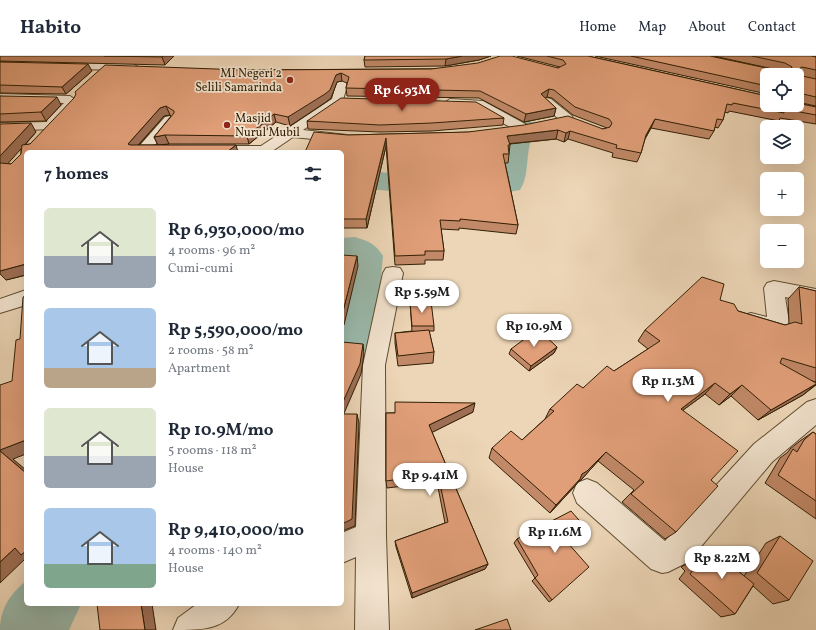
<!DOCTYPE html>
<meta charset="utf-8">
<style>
:root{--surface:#fff;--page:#f2f2f3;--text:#1f2937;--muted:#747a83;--line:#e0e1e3;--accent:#8f2418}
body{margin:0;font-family:Vollkorn,serif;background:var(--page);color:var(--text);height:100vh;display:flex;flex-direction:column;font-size:15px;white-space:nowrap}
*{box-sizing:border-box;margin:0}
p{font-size:13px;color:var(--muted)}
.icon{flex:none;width:22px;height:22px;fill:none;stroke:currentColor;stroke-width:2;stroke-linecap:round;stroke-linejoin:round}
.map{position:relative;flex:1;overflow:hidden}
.side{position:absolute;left:24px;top:94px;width:320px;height:456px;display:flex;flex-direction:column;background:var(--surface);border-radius:6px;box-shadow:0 4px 16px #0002}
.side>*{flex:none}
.fabs{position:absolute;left:760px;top:12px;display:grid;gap:8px}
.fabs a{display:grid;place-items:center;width:44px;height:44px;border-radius:6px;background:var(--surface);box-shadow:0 4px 16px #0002;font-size:20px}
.price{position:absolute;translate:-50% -34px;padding:0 9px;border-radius:14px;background:#fff;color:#222;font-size:13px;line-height:26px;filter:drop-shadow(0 1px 2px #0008)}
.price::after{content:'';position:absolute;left:50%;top:24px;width:12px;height:9px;margin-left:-6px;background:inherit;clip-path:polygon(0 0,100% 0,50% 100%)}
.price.active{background:var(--accent);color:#fff}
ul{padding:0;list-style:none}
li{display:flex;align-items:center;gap:12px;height:100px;padding:0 20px}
li span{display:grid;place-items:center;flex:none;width:112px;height:80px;border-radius:6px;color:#555}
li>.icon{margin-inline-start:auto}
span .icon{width:48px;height:48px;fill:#fffc;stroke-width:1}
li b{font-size:17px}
h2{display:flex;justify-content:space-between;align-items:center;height:48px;padding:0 20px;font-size:17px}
header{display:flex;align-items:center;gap:24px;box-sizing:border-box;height:56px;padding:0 20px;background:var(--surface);border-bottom:1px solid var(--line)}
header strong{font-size:19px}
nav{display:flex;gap:22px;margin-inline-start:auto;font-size:14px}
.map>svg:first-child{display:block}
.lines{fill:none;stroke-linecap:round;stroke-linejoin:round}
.river{fill:#9ab9ab;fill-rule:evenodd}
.minor-casing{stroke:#5f4d31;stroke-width:2}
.minor{fill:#f3e4d0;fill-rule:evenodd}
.wall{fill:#c28968;stroke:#301f04;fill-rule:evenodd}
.shaded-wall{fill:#9e6f55;stroke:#301f04}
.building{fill:#e19f79;stroke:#301f04}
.poi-dot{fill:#8f2418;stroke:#f3e4d0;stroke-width:1.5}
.labels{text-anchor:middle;stroke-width:3.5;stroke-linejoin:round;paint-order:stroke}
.far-poi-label{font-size:12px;fill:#301f04;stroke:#f3e4d0;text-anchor:end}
</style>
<header>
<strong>Habito</strong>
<nav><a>Home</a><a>Map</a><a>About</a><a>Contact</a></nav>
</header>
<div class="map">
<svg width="816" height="574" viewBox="0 0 816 574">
<rect width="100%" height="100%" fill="#edd6b7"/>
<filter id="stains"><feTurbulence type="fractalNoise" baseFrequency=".005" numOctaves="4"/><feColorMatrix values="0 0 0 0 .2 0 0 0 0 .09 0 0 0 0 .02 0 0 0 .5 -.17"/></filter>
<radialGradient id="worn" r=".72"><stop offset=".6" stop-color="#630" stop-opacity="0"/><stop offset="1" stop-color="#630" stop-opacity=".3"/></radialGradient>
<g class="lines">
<!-- river -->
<g class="river">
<path d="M528,65l9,2 4,6 -4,6 -5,3c-7,16 -2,37 -12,52l-11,2 -72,4 -95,-10v-18l95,10 58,-4c3,-14 3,-36 15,-47 5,-4 12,-5 18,-6z"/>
<path d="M355,181c13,4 21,7 28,19l-8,82 -7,12 -26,8v-78l3,-19 -3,1v-24z"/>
<path d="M26,525v23h55l-12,26h-69c0,-21 10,-36 26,-49z"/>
</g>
<defs>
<g id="minor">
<path d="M0,6l133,2 5,3 -5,3 -133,-2z"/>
<path d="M345,14l6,3 -9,30 -39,27 44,5 2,3 -2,3 -5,1 -49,-5 -22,15h-69l-1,-2 2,-3 5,-1h53l71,-47 7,-26z"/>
<path d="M0,38l70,2 9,6 -21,22 -4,1 -1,4 -53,2v-8l47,-1 1,-4 16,-15 -64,-1z"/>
<path d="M547,42l4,1 21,17 1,3 -1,3h-10l-19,-17 -2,-3 2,-3z"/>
<path d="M450,43l33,2 44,24 2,3 -2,3h-10l-41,-23 -30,-2 -2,-3z"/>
<path d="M170,60l6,4 -27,32h-15l31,-35z"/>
<path d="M393,211l7,1 3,5 -18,92 1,171 3,94h-34l1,-73 -14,6v-30l14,-6 7,-162 20,-92 3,-5z"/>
<path d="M774,225l42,8v14l-31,-6 4,25 -5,10 -13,2 -27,-7 -4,-6 4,-6 7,-2 16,4 -3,-29 3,-5z"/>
<path d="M26,234v15l-26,8v-14z"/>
<path d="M816,343v26l-44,37 -84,100 -20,10 -6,1 -11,-4 -74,-66 -4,-10 4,-10 10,-4 10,4 68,58 89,-97 53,-42z"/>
<path d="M197,548h42c-13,26 -36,26 -66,26l5,-12z"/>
</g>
</defs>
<!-- minor casing -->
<use href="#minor" class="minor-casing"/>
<!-- minor -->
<use href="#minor" class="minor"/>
</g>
<!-- wall -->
<g class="wall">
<path d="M0,0h174l-9,9 -165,-4z"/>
<path d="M365,0h126l-12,4 -34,6 -80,1 -1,-7z"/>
<path d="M517,0h71l228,51v17l-36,-6 -1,3 -50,-10 -1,2 -3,-1 -2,8 -5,8 -3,-1 -1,4 -5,8 -58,-11 -6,11 -4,14 -4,9 -25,-5 1,-4 -45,-14 -4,3 -8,-3 -46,5v1l-2,18h-3l13,62 -2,9 -57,-6v2l-18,-1 3,22 -1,9h-18v4l-30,1 -9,-119 -19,82h-25v-76l6,-17 255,-6 4,-1 -34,-13 -21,-17 -5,-1 -2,1 11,10 -2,8 -30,6 -45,-24 -132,-2 -1,-8 1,-5 -5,-2 -5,1 -6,16 -5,4 -36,24 -14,-4 -27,22h-80l-11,1 -132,7v123l-20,5 -6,-156 36,8 -11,13 5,-1 214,-74 314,-2 2,-1zM170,59l1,1 -17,21 4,8h-19l25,-29zM21,92v6l-10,10h-4z"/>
<path d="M595,0h115l61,13h2l-59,-13h102h-4l4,1v49l-19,-4v-27h-30v19z"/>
<path d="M0,6l92,9 -26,23 -66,-1z"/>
<path d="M0,40l61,9 -15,16 -46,1z"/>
<path d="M504,62l-1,7 -71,6 -52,1 -72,-3 -1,-8z"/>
<path d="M799,231l17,4v91l-4,-1 4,4 -13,10 -45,25 -27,-24 -12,9 -14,-11 -22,16 28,70 -35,52 -11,7 -43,-37 12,-12 -36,-29 -17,19 -2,1 -5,6 -24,26 -61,-55 3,-10 30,-8 23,-21 5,-10 33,-21 31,-17 34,-22 -10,-8 7,-11 75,-30 18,11 47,14 4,-1 -1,-25z"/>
<path d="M410,246l24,24v5h-5l5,21 -1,11 -35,3 -3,-23v-10l17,-2z"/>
<path d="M557,291l-3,6 -25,18 -20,-17 2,-5z"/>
<path d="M473,356l-41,20 56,132 -3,5 -73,29 -16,-51 -1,-6 50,-18 -8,-41 -50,6 -1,-7v-68z"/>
<path d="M813,376l3,2v85l-51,-36 15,-25 8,-6 2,-3 10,-8z"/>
<path d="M585,471l-18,16 -15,57 -3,2 -17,-21 3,-3 -21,-35 3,-4z"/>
<path d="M780,480l9,64 -16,4 -20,-18 -18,28 -14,3 -42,-38 6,-8 -4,-4 8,-4 9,-10 11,-6 35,29 22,-33z"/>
</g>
<!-- shaded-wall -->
<g class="shaded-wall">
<path d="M163,0h11l-9,9 -3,-8z"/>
<path d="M462,0h29l-12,4 -34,6 1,-7z"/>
<path d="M88,8l4,7 -26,23 -4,-7z"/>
<path d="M341,17l1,8 -5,1 -6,16 -5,4 -36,24 -2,-9 48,-42z"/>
<path d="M549,33l-2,8 -7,5 1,-8z"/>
<path d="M57,41l4,8 -15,16 -5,-9z"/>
<path d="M166,50l4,9 -6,1 -32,36 -4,-8 32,-36z"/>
<path d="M556,52l-2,8 -30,6 2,-8z"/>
<path d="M274,58l2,8 -27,22 -2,-8z"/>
<path d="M655,63l-4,9 -9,16 4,-9z"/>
<path d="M31,67l5,9 -32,36 -4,-5v-7z"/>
<path d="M558,74l-2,9 -50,5 1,-8z"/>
<path d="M570,75l-2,8 -4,3 2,-9z"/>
<path d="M165,79l4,9 -11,1 -4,-8z"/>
<path d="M386,82v8l-19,82 -1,-9z"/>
<path d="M236,89l2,7h-11z"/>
<path d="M357,200l1,10 -14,59 -2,2v-12z"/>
<path d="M26,208v11l-20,5 -6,-6v-3z"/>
<path d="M363,288l1,10 -3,20 -19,44v-14z"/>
<path d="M557,291l-3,6 -25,18 2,-5z"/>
<path d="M715,327l-10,11 -34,25 10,-10z"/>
<path d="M816,328l-13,11 -45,25 13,-10z"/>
<path d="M742,329l-11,11 -12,9 11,-11z"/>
<path d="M475,347l-2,9 -44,22v-9z"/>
<path d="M357,358l2,9 -4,103 -13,5v-7z"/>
<path d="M26,384v14l-13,5 13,11v3l-26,-22v-1z"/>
<path d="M606,396l-8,9 -17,19 -2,1 -5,6 -24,26 6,-8 26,-31z"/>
<path d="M15,492l11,3v7l-26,25v-21z"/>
<path d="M488,508l-3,5 -73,29v-5z"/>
<path d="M141,548h11l4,26h-11z"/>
</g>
<!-- building -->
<g class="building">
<path d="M104,0h59l-1,1z"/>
<path d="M365,0h97l-16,3 -82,1z"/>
<path d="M500,0h12l46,12 8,-4 -3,-4 -16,-4h41l179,40v9h30v-2l19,4v8l-32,-6v4l-51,-10 -1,2 -5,-1 -4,16 -6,-1 -3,12 -59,-12 -9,16 -5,18 -25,-5 1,-3 -47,-14 -4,2 -8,-3 -51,6 3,9h-2l1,9h-6l15,71 -58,-6v2l-20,-1 4,31h-19v4l-30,1 -9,-118 -20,81h-24v-67h-37l9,-20 34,3 120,-3 56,-7 44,-9 35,13 7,-2 2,-4 -3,-4 -34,-12 -21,-17 -5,-1 -8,5 15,14 -30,6 -46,-23 -134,-3 3,-11 -8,-4 -5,2 -6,15 -5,4 -37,23 -14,-3 -27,22 -82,-1 -11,2 20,-24v-2l-8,-5 -6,2 -32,36 2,1h106l-9,7h-201v112l-26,7v-108l11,1 10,-10 1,-9 8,-1 44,-46 2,-4 -1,-2 30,-27 139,5 187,-1 47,-6z"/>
<path d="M631,0h79l61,13h20l1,-2 -7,-4 -33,-7h59l5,1v13l-14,-3 -2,1 2,8 14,3v18l-13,-3 -2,1 -4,1v-21h-30v11z"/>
<path d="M0,6l88,2 -26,23 -62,-2z"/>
<path d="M0,40l57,1 -16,15 -41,2z"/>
<path d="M341,42l135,4 28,16 -72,5 -52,2 -73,-4z"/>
<path d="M31,67l-31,33v-32z"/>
<path d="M342,199l15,1 -15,59z"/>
<path d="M702,221l22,7 -4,16 14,4 4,7 47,14 10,-3 7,2 -3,-37 17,4v77l-34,-10 -2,5 36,20v1l-45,26 -29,-25 -12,9 -15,-11 -34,26 57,42 -27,29 7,6 -42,46 -45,-38 13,-12 -38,-30 -19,19 -5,3 -2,5 -24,26 -64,-57 19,-17 11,9 32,-29 -4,-2 27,-25 6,4 24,-22 7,5 46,-30 -15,-11z"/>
<path d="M26,240v144l-26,10v-65l12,-4 4,-41 4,-1 3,-42z"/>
<path d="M431,245l3,25h-22l-2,-24z"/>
<path d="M538,273l19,18 -26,19 -20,-17z"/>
<path d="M429,274l5,22 -36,4 -3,-23z"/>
<path d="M342,286l21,2 -3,20 -18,40z"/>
<path d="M395,346l80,1 -46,22 59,139 -76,29 -17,-52 53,-19 -10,-48 -52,7v-68h9z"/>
<path d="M342,358h15l-5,105 -10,5z"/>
<path d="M813,376l3,2v67l-38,-26 15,-26 4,3 7,-12z"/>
<path d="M0,395l26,22v78l-5,4 -6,-7 -15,14z"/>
<path d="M571,455l14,16 -18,15 22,25 -37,33 -17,-22 3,-3 -21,-36z"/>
<path d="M780,480l33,25 -24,39 -32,-27z"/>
<path d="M709,491l45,37 -19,30 -45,-40 6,-8 -4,-4 9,-5z"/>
<path d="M97,548h44l4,26h-45z"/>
<path d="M507,563l4,11h-36z"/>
</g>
<!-- markers -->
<g class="poi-dot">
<circle cx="290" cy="24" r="4"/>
<circle cx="227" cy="69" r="4"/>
</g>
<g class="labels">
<!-- far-poi labels -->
<g class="far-poi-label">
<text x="282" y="21">MI Negeri 2<tspan x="282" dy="14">Selili Samarinda</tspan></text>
<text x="235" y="66" text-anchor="start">Masjid<tspan x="235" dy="14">Nurul Mubil</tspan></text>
</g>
</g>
<rect width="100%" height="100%" filter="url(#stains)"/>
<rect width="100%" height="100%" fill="url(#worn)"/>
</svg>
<div class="fabs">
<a><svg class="icon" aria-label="locate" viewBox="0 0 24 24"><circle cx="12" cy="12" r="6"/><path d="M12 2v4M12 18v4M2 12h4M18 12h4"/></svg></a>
<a><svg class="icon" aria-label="layers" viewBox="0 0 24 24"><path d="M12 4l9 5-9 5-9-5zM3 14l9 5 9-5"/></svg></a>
<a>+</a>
<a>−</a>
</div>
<b class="price active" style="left:402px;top:56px">Rp 6.93M</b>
<b class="price" style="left:422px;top:258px">Rp 5.59M</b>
<b class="price" style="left:534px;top:292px">Rp 10.9M</b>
<b class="price" style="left:668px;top:347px">Rp 11.3M</b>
<b class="price" style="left:430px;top:441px">Rp 9.41M</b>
<b class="price" style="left:555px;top:498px">Rp 11.6M</b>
<b class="price" style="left:722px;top:524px">Rp 8.22M</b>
<section class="side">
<h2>7 homes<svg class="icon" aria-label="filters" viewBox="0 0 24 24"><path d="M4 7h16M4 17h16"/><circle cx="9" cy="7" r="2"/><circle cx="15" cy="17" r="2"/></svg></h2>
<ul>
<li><span style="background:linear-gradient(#dfe7d0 60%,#9aa5b1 0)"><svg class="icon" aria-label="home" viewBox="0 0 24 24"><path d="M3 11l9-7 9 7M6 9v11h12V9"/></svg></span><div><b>Rp 6,930,000/mo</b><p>4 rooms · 96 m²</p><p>Cumi-cumi</p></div></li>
<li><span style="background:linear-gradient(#a9c7e8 75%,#b9a48a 0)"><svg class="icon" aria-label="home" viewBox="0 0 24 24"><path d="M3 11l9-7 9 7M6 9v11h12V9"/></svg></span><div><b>Rp 5,590,000/mo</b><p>2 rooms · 58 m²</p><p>Apartment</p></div></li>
<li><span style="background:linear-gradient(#dfe7d0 60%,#9aa5b1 0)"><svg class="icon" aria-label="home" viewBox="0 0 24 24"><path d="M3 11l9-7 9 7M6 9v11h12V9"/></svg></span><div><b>Rp 10.9M/mo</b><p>5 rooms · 118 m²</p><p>House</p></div></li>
<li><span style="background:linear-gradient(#a9c7e8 70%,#7fa58c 0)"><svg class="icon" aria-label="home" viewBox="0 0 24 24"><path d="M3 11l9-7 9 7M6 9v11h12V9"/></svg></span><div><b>Rp 9,410,000/mo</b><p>4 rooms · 140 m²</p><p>House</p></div></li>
</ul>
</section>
</div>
